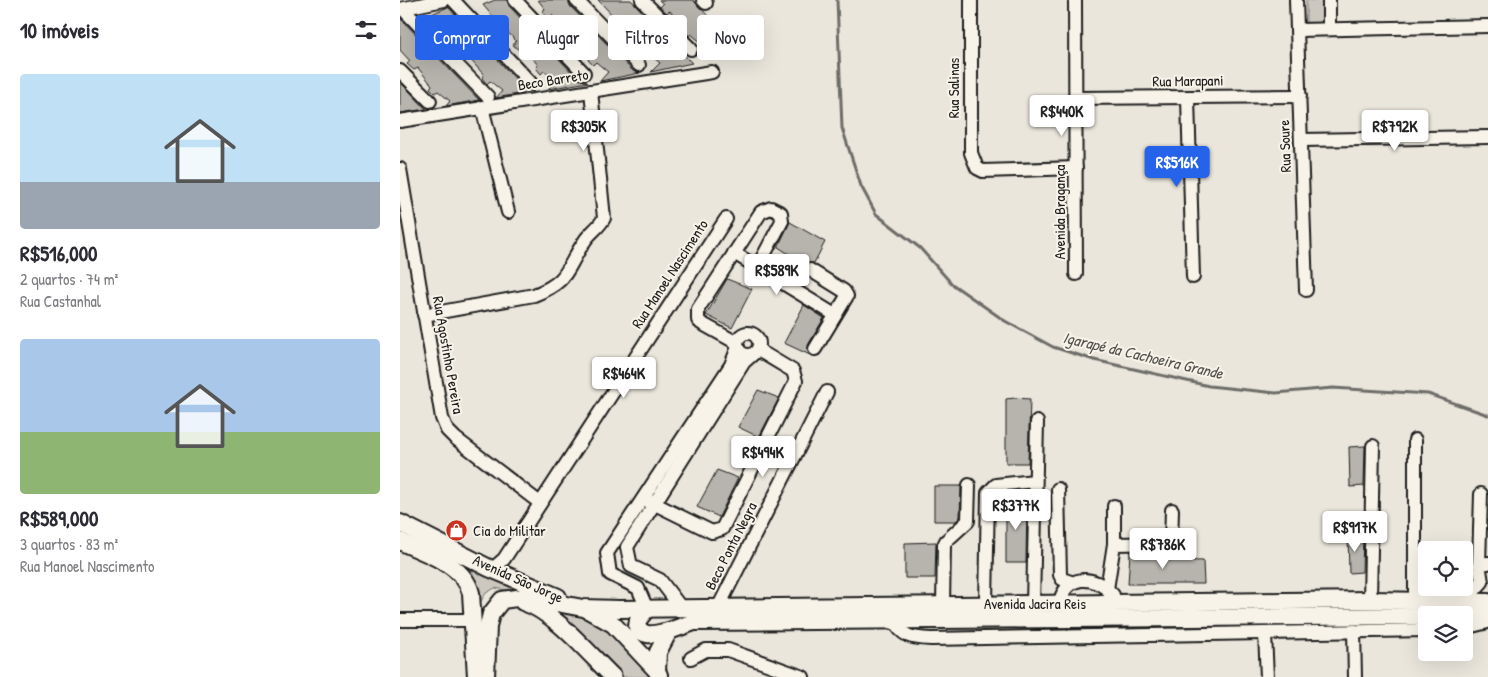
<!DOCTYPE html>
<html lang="pt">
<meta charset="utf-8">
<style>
:root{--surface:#fff;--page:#f2f2f3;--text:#2b2b33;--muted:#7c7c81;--accent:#2563eb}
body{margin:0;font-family:"Patrick Hand",sans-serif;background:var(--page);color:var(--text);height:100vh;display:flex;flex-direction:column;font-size:19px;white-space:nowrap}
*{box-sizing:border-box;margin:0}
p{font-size:16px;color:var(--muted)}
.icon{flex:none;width:28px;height:28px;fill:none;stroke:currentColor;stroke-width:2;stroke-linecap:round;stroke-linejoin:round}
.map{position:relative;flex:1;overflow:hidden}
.side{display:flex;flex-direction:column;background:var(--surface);width:400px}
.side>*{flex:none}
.banner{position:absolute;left:15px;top:15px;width:475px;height:45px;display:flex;gap:10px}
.controls{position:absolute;left:1018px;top:541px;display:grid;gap:10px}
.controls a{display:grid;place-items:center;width:55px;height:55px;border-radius:5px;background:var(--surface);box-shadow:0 5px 20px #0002;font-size:25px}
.price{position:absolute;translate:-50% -42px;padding:0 11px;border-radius:5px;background:#fff;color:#222;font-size:16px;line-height:32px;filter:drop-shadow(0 1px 2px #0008)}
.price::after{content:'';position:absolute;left:50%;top:30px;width:15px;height:11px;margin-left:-8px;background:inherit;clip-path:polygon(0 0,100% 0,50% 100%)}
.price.on{background:var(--accent);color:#fff}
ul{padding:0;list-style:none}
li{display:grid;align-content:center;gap:10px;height:265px;padding:0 20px}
li span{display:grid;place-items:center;height:155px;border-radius:5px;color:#555}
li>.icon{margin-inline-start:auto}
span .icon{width:90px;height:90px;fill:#fffc;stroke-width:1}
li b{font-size:21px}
h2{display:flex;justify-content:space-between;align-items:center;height:60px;padding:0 20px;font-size:21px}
.chip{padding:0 18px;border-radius:5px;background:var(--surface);box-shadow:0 5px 20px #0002;font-size:18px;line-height:45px}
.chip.on{background:var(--accent);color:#fff}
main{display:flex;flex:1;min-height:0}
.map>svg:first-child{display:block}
.green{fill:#ccc8c0;stroke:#74726e}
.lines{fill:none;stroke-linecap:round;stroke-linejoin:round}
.stream{stroke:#6d6c68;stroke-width:3}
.building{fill:#b6b4ac;stroke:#1c1c1c}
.minor-casing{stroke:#1c1c1c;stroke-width:16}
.major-casing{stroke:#1c1c1c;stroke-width:20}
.minor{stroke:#f7f3e8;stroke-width:12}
.major{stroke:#f7f3e8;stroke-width:16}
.labels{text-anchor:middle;stroke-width:4;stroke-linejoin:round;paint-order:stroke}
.street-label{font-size:15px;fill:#1c1c1c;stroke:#f7f3e8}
.poi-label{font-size:15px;fill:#1c1c1c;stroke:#f7f3e8;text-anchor:start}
.water-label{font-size:16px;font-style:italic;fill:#52514e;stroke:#f7f3e8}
</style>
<main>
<section class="side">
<h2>10 imóveis<svg class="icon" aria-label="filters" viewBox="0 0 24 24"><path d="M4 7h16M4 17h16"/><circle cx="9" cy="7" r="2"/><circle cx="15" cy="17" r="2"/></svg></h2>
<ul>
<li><span style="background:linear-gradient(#bfe0f5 70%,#9aa5b1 0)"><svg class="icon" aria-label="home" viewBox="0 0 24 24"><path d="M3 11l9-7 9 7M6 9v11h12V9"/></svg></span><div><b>R$516,000</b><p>2 quartos · 74 m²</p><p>Rua Castanhal</p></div></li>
<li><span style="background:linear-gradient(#a9c7e8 60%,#8fb573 0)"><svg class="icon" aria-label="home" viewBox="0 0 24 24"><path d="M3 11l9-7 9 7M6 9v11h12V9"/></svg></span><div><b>R$589,000</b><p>3 quartos · 83 m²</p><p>Rua Manoel Nascimento</p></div></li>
</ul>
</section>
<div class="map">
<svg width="1088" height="677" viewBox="0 0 1088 677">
<rect width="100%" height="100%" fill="#eae6dc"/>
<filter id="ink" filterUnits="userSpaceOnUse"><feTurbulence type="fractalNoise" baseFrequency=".02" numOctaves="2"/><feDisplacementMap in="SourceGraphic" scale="10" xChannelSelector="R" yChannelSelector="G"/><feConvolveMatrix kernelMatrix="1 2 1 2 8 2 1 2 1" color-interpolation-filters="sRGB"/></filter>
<g filter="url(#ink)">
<!-- green -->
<g class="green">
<path d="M906,0h19v22l-19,1z"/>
<path d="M0,528l147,69 -52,-9 -9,5 -5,8 -4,-17 -13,-17 -64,-31z"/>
<path d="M130,602c15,3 32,4 46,9 25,8 65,42 74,66h-28l-8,-9z"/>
</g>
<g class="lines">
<!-- stream -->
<path class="stream" d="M437,0l5,128 19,58 15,28 44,34 32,36 53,37 48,26 41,13 115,26 67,7 57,-5 95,6 60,21"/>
</g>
<!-- building -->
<g class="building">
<path d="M95,0h12l2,6 69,73 10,3 -40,7 8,-8 -12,-10 -3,3 -5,-6 2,-3 -14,-17 -5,2 -6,-5 3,-4 -16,-17 -4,2 -5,-6 3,-2 -11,-13z"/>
<path d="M138,0h30l2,6 63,65 7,2 -40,8 8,-9 -12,-10 -3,3 -5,-5 2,-4 -15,-17 -4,3 -6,-6 3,-3 -16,-18 -4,3 -6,-7 3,-2z"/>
<path d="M198,0h33l61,63 -41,9 9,-9 -12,-10 -3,2 -5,-5 2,-3 -15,-17 -4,2 -6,-6 3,-3z"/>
<path d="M259,0h34l42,44 -37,8 5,-8 -12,-10 -2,2 -19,-25 -3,2 -7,-6 3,-3z"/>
<path d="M48,7l76,81 10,3 -38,7 6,-7 -12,-10 -3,3 -5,-6 2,-3 -15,-17 -4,2 -6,-6 3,-3 -16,-17 -4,2 -5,-6 2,-3 -10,-12z"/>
<path d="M0,18l79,82 -33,6 4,-5 -12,-10 -3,2 -5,-5 2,-3 -14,-17 -4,2 -7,-6 3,-3 -10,-11z"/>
<path d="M0,82l12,12 14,15 -26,4z"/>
<path d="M390,222l35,20 -11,21 -9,1 -27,-17z"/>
<path d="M327,279l25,10 -20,39 -26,-13z"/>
<path d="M404,305l20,13 -16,27 2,10 -26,-12z"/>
<path d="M358,390l21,8 -20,39 -21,-10z"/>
<path d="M615,398l15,1 -2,64h-22v-64z"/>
<path d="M965,446l-1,40 -14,1 -1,-40z"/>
<path d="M317,470l21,8 -19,39 -22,-10z"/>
<path d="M534,486h27l-1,31 -4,4h-22z"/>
<path d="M627,499l-1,64h-20v-63z"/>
<path d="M963,533l-1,39 -13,1 -1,-39z"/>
<path d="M536,542l-1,36h-30v-35z"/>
<path d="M767,551l1,9 35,1 1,23h-76l2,-32z"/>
</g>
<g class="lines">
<defs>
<g id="minor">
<path d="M53,0l77,82"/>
<path d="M115,0l69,73"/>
<path d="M176,0l63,65"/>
<path d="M242,0l49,49"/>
<path d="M303,0l3,3"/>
<path d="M571,0v153l6,15 6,3 93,-3"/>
<path d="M675,0l1,274"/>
<path d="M896,0l10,290"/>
<path d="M929,0v29"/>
<path d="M0,9l44,-9"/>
<path d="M3,9l85,88"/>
<path d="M898,30l190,-4"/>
<path d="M0,71l30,30"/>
<path d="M676,98l224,-2"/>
<path d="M788,98l5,179"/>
<path d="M82,107l26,105"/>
<path d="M0,121l312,-49"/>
<path d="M901,140l187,-3"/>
<path d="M0,169l42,249 5,12 8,8 85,65"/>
<path d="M334,253l101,62"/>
<path d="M410,270l34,21 3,5 -32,53"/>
<path d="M24,315l110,-20c36,-14 31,-25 50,-53 6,-10 15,-14 20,-24l-13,-127"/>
<circle cx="348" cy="344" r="11"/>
<path d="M337,343l-36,-20 -3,-3v-11l63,-97 10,-4 10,5 1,8 -25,47"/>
<path d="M658,489l2,86 2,4 9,3"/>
<path d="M247,500l65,32 10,-3 74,-148 -3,-10 -35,-21"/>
<path d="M714,506v38"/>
<path d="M1079,564l2,-70"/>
<path d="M89,568l7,-2 8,-7 222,-340"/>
<path d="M707,589l7,-45 57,-1 1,-33"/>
<path d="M970,600l3,-154"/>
<path d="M1015,600v-160"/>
<path d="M1064,602l18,-20 -3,-18 9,-1"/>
<path d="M586,604l2,-111 8,-8 39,-4"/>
<path d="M543,605l1,-60 2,-4 22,-20 1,-36"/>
<path d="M633,605l4,-183"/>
<path d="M659,605c6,-31 35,-32 54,-10"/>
<path d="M318,608l109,-216"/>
<path d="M247,609l-9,-21 -28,-14 -3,-21 124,-188 7,-18"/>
<path d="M282,609l-22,-29 -29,-14 -4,-19 117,-185 8,-7"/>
<path d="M492,618c11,20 19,20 40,21l494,-9"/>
<path d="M0,620h72"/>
<path d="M1064,628l24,-6"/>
<path d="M954,631l1,46"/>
<path d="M865,634l2,43"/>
<path d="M291,658l15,-8h22l75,27"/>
</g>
<g id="major">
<path d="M0,523l89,45 69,29"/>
<path d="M0,541c26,13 63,22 71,52l5,83"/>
<path d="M123,602c32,10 65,51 90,75"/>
<path d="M247,609l-9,11 -1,7c8,12 20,6 32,4"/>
<path d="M188,610l25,14 44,47 2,4"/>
<path d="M1064,615h24"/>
<path d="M257,671l1,-19 11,-21 25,-9 732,-6"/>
<path d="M86,677l2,-51 3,-12 11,-14 22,-3 59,11 36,1 751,-9 118,2"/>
</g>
</defs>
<!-- minor casing -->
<use href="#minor" class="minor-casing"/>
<!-- major casing -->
<use href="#major" class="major-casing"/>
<!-- minor -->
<use href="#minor" class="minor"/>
<!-- major -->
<use href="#major" class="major"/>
</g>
</g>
<!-- icons -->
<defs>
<symbol id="shop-disc" viewBox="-11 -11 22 22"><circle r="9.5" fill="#c8321e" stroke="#f7f3e8"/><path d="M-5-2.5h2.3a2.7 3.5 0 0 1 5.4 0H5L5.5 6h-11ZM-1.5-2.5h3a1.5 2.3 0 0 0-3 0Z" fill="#fff"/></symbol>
</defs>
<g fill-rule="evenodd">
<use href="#shop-disc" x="44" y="518" width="25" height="25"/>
</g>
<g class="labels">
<!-- street labels -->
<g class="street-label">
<text transform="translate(153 80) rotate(-9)" y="5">Beco Barreto</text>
<text transform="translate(788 81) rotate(-1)" y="5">Rua Marapani</text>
<text transform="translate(554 88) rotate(-90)" y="5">Rua Salinas</text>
<text transform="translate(885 146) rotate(-92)" y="5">Rua Soure</text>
<text transform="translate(660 212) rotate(-90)" y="5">Avenida Bragança</text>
<text transform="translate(270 274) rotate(-57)" y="5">Rua Manoel Nascimento</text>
<text transform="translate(48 355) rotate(80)" y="5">Rua Agostinho Pereira</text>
<text transform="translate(331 546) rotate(-63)" y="5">Beco Ponta Negra</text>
<text transform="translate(118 579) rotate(24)" y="5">Avenida São Jorge</text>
<text x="635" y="609">Avenida Jacira Reis</text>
</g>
<!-- poi labels -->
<g class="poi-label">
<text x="73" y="536">Cia do Militar</text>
</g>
<!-- water labels -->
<g class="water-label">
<text transform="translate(743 355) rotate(13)" y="6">Igarapé da Cachoeira Grande</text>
</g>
</g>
</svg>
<div class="controls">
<a><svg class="icon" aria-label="locate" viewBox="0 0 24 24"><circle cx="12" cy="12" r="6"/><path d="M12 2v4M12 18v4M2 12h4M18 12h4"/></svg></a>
<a><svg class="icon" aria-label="layers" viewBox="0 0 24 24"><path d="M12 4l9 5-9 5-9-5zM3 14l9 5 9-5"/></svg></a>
</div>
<b class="price" style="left:662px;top:137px">R$440K</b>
<b class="price" style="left:184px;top:152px">R$305K</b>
<b class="price" style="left:995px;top:152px">R$792K</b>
<b class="price on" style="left:777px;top:188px">R$516K</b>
<b class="price" style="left:377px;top:296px">R$589K</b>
<b class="price" style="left:224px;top:399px">R$464K</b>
<b class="price" style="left:363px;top:478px">R$494K</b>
<b class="price" style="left:616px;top:531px">R$377K</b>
<b class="price" style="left:955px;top:553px">R$917K</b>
<b class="price" style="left:763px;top:570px">R$786K</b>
<div class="banner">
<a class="chip on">Comprar</a>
<a class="chip">Alugar</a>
<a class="chip">Filtros</a>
<a class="chip">Novo</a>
</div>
</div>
</main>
